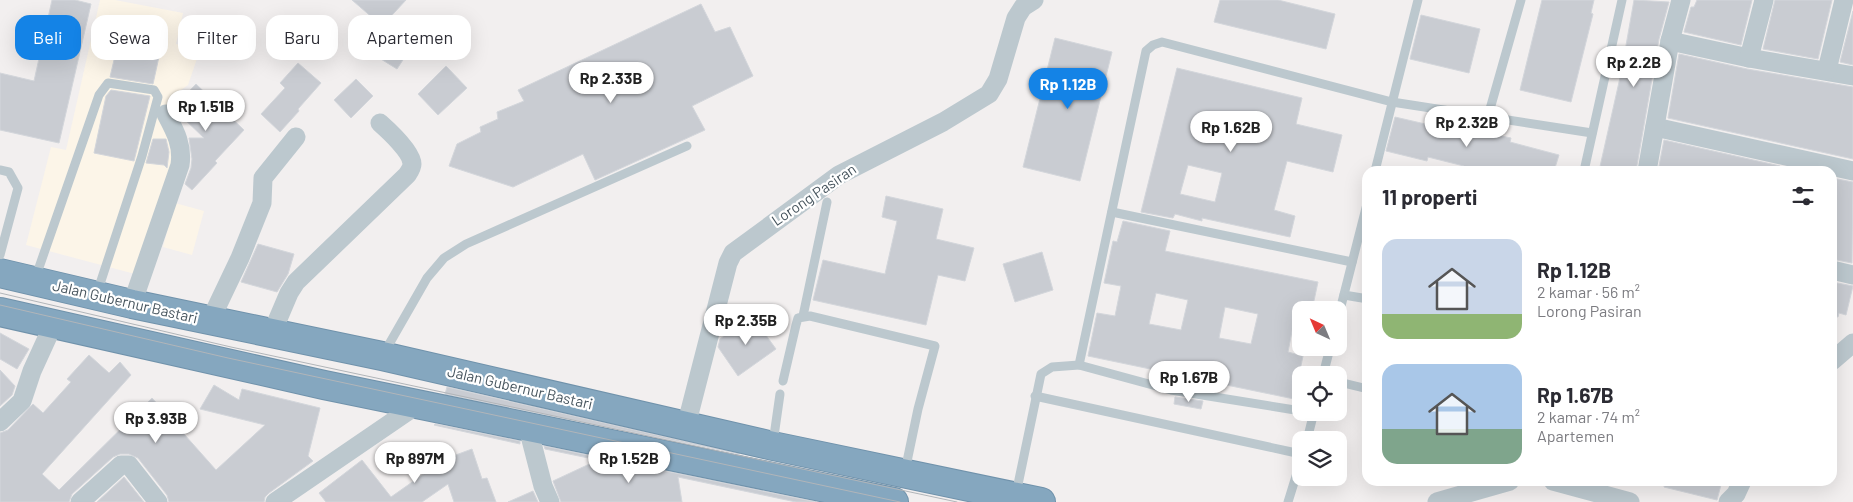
<!DOCTYPE html>
<html lang="id">
<meta charset="utf-8">
<style>
:root{--surface:#fff;--page:#f2f2f3;--text:#2b2b33;--muted:#7c7c81;--accent:#1483e6}
body{margin:0;font-family:Barlow,sans-serif;background:var(--page);color:var(--text);height:100vh;display:flex;flex-direction:column;font-size:19px;white-space:nowrap}
*{box-sizing:border-box;margin:0}
p{font-size:16px;color:var(--muted)}
.icon{flex:none;width:28px;height:28px;fill:none;stroke:currentColor;stroke-width:2;stroke-linecap:round;stroke-linejoin:round}
.map{position:relative;flex:1;overflow:hidden}
.details{position:absolute;left:1362px;top:166px;width:475px;height:320px;display:flex;flex-direction:column;background:var(--surface);border-radius:15px;box-shadow:0 5px 20px #0002}
.details>*{flex:none}
.banner{position:absolute;left:15px;top:15px;width:475px;height:45px;display:flex;gap:10px}
.needle{width:32px;rotate:316deg}
.controls{position:absolute;left:1292px;top:301px;display:grid;gap:10px}
.controls a{display:grid;place-items:center;width:55px;height:55px;border-radius:10px;background:var(--surface);box-shadow:0 5px 20px #0002;font-size:25px}
.price{position:absolute;translate:-50% -42px;padding:0 11px;border-radius:18px;background:#fff;color:#222;font-size:16px;line-height:32px;filter:drop-shadow(0 1px 2px #0008)}
.price::after{content:'';position:absolute;left:50%;top:30px;width:15px;height:11px;margin-left:-8px;background:inherit;clip-path:polygon(0 0,100% 0,50% 100%)}
.price.selected{background:var(--accent);color:#fff}
ul{padding:0;list-style:none}
li{display:flex;align-items:center;gap:15px;height:125px;padding:0 20px}
li span{display:grid;place-items:center;flex:none;width:140px;height:100px;border-radius:15px;color:#555}
li>.icon{margin-inline-start:auto}
span .icon{width:60px;height:60px;fill:#fffc;stroke-width:1}
li b{font-size:21px}
h2{display:flex;justify-content:space-between;align-items:center;height:60px;padding:0 20px;font-size:21px}
.chip{padding:0 18px;border-radius:15px;background:var(--surface);box-shadow:0 5px 20px #0002;font-size:18px;line-height:45px}
.chip.selected{background:var(--accent);color:#fff}
.map>svg:first-child{display:block}
.commercial{fill:#fcf5e8}
.building{fill:#c9ccd2;stroke:#d3d6db;fill-rule:evenodd}
.lines{fill:none;stroke-linecap:round;stroke-linejoin:round}
.highway-casing{stroke:#7092ab;stroke-width:30}
.lane{stroke:#bcc8ce;stroke-width:9}
.street{stroke:#bcc8ce;stroke-width:19}
.highway{stroke:#85a7bf;stroke-width:28}
.tram{stroke:#b1b5b9;stroke-width:1}
.labels{text-anchor:middle;stroke-width:4.5;stroke-linejoin:round;paint-order:stroke}
.street-label{font-size:15px;fill:#46545d;stroke:#fff}
</style>
<div class="map">
<svg width="1853" height="502" viewBox="0 0 1853 502">
<rect width="100%" height="100%" fill="#f2efef"/>
<!-- commercial -->
<g class="commercial">
<path d="M100,0h15l68,13 -7,31 24,6 -12,35 -19,14 -6,14 14,49 -42,112 -109,-29 25,-98 15,3z"/>
<path d="M175,203l29,8 -12,44 -29,-8z"/>
</g>
<!-- building -->
<g class="building">
<path d="M52,0h23l16,4 -32,139 -59,-13v-57l34,8z"/>
<path d="M352,0h54l-24,26z"/>
<path d="M1220,0h58l57,14 -9,35 -112,-27z"/>
<path d="M1542,0h52l-3,13 2,1 -22,88 -51,-12z"/>
<path d="M1634,0l35,2 -10,37 -23,132h-37l27,-120h-1z"/>
<path d="M1697,0h55l-11,45 -57,-13 7,-25h3z"/>
<path d="M1775,0h57l-14,59 -55,-10z"/>
<path d="M701,4l14,28 15,-5 23,49 -61,30 13,24 -110,50 -12,-26 -70,33 -64,-21 8,-22 24,-12 -1,-5 18,-8 -1,-7 27,-11 -6,-11z"/>
<path d="M1853,11v54l-13,-3z"/>
<path d="M1421,15l59,14 -11,44 -59,-14z"/>
<path d="M383,28l29,18 -15,23 -29,-18z"/>
<path d="M1055,38l57,14 -32,129 -57,-14z"/>
<path d="M118,43l42,9 -7,32 -43,-7z"/>
<path d="M1679,54l68,15 106,18v72l-185,-41z"/>
<path d="M298,63l23,20 -23,26 1,2 -19,21 -19,-18 24,-26 -5,-5z"/>
<path d="M446,66l21,22 -29,27 -20,-21z"/>
<path d="M1177,68l125,30 -6,26 46,11 -9,37 -46,-11 -13,49 21,6 -5,21 -88,-19v3l-27,-7 -2,4 -32,-6zM1188,165l34,8 -7,29 -35,-8z"/>
<path d="M356,79l17,17 -22,22 -17,-18z"/>
<path d="M196,84l48,46 -29,31 2,2 -25,27 -7,-6 6,-16 1,-9 -3,-21h15l-25,-24 -5,-7z"/>
<path d="M111,90l39,6 -16,65 -40,-8 12,-57z"/>
<path d="M1395,117l52,12 2,-4 62,13 -1,4 49,13 -5,16h-92l2,-5 -36,-9 -1,4 -41,-10z"/>
<path d="M153,139h13l3,13 -2,16 -3,-3 -18,-2z"/>
<path d="M1664,140l116,26 -1,5h-121z"/>
<path d="M1832,178l21,4 -1,81 -20,-4z"/>
<path d="M886,196l57,13 -7,30 38,9 -9,33 -27,-6 -12,50 -113,-25 10,-40 62,14 12,-53 -15,-4z"/>
<path d="M1123,221l47,10 -5,20 153,31 -6,28h-11v12l-7,-1 -6,31 15,4 -9,43 -87,-18 -2,8 -28,-4 2,-10 -91,-19 9,-43 18,3 6,-30 -17,-3 9,-42 4,1zM1156,293l32,7 -7,30 -32,-6zM1225,307l33,7 -7,30 -32,-6z"/>
<path d="M258,244l36,10 -6,20 -11,18 -36,-10z"/>
<path d="M1042,252l11,38 -38,12 -12,-38z"/>
<path d="M1832,282l21,4 -7,29 -7,-2 -1,4 -6,-1z"/>
<path d="M752,316l24,33 -38,27 -20,-29 2,-8z"/>
<path d="M0,333l29,16 -12,20 -17,-10z"/>
<path d="M89,355l20,18 11,-11 11,13 -89,99 17,16 93,-92 64,72 49,-45 -65,-16 14,-24 25,15 3,-11 78,19 -12,48 5,5 -44,32 -4,4 -1,5h-95l-2,-7 -29,-37 -9,-4h-9l-7,3 -41,37 -3,8h-69v-69l8,-3 25,-26 10,9 28,-31 -4,-3z"/>
<path d="M0,370l15,16 -3,9 -12,11z"/>
<path d="M447,387l293,67 -295,-60z"/>
<path d="M1175,397l28,4 -2,8 -27,-5z"/>
<path d="M435,424l85,17v3l-86,-19z"/>
<path d="M544,446l272,56h-20l-118,-25 4,25h-121l-8,-21 45,-21 -53,-11z"/>
<path d="M472,449l10,30 5,-1 9,24h-42l-6,-18 -26,18h-96l-7,-9 43,-33 29,37 44,-31 -1,-3z"/>
<path d="M124,477l20,25h-47z"/>
<path d="M1665,481h57l-5,19 -53,-13z"/>
<path d="M533,491l5,11h-30z"/>
</g>
<g class="lines">
<defs>
<g id="highway">
<path d="M0,273l132,31 250,52 391,90 268,56"/>
<path d="M0,312l324,73 570,117"/>
</g>
</defs>
<!-- highway casing -->
<use href="#highway" class="highway-casing"/>
<!-- lane -->
<g class="lane">
<path d="M1488,116l33,-116"/>
<path d="M0,170l9,2 9,16 -18,67"/>
<path d="M1375,171l43,-171"/>
<path d="M1584,171l38,-171"/>
<path d="M1112,212l240,50"/>
<path d="M35,279l64,-184 9,-12 46,7 4,7 -16,59 -45,137"/>
<path d="M1344,295l24,4"/>
<path d="M1339,314l29,-114"/>
<path d="M803,316l24,-114"/>
<path d="M384,353l43,-75 17,-20 22,-14 221,-98"/>
<path d="M1079,365l92,25 130,21"/>
<path d="M1323,375l7,-27"/>
<path d="M783,381l13,-56 2,-7 12,-2 125,30 -17,63 -13,62"/>
<path d="M1339,382l29,7"/>
<path d="M1035,396l266,58"/>
<path d="M1307,440l7,-28"/>
<path d="M773,443l7,-49"/>
<path d="M1016,494l25,-120 11,-7 27,-2 67,-314 7,-6 9,-3 230,60 200,31"/>
<path d="M1288,502l13,-42"/>
</g>
<!-- street -->
<g class="street">
<path d="M1670,41l79,17 104,18"/>
<path d="M1749,58l15,-58"/>
<path d="M1827,70l17,-70"/>
<path d="M1655,127l198,44"/>
<path d="M1647,171l23,-130 11,-41"/>
<path d="M1832,270l21,5"/>
<path d="M132,304l48,-139c3,-20 -5,-34 -14,-51"/>
<path d="M210,321l30,-63 22,-55 1,-25 33,-41"/>
<path d="M272,333l17,-40 7,-11 111,-107c2,-3 5,-7 5,-11 0,-12 -23,-33 -32,-41"/>
<path d="M1832,361l21,-18"/>
<path d="M0,422l22,-21 10,-30 21,-46"/>
<path d="M686,426l42,-163 5,-10 106,-78 104,-53 46,-28 9,-15 18,-61 7,-11 11,-7"/>
<path d="M528,428l15,58 7,16"/>
<path d="M1553,481l77,21"/>
<path d="M80,502l41,-37h8l29,37"/>
<path d="M275,502l142,-97"/>
<path d="M1437,502l73,-21"/>
<path d="M1728,502l8,-8 6,-13"/>
</g>
<!-- highway -->
<use href="#highway" class="highway"/>
<!-- tram -->
<g class="tram">
<path d="M0,293l231,54 726,155"/>
<path d="M0,305l228,53 672,144"/>
</g>
</g>
<g class="labels">
<!-- street labels -->
<g class="street-label">
<text transform="translate(814 195) rotate(-34)" y="5">Lorong Pasiran</text>
<text transform="translate(125 302) rotate(13)" y="5">Jalan Gubernur Bastari</text>
<text transform="translate(520 388) rotate(13)" y="5">Jalan Gubernur Bastari</text>
</g>
</g>
</svg>
<div class="controls">
<a><svg class="needle" viewBox="-14 -14 28 28"><path d="M0-13l5 13h-10z" fill="#e53935"/><path d="M0 13l5-13h-10z" fill="#7c7c81"/></svg></a>
<a><svg class="icon" aria-label="locate" viewBox="0 0 24 24"><circle cx="12" cy="12" r="6"/><path d="M12 2v4M12 18v4M2 12h4M18 12h4"/></svg></a>
<a><svg class="icon" aria-label="layers" viewBox="0 0 24 24"><path d="M12 4l9 5-9 5-9-5zM3 14l9 5 9-5"/></svg></a>
</div>
<b class="price" style="left:1634px;top:88px">Rp 2.2B</b>
<b class="price" style="left:611px;top:104px">Rp 2.33B</b>
<b class="price selected" style="left:1068px;top:110px">Rp 1.12B</b>
<b class="price" style="left:206px;top:132px">Rp 1.51B</b>
<b class="price" style="left:1467px;top:148px">Rp 2.32B</b>
<b class="price" style="left:1231px;top:153px">Rp 1.62B</b>
<b class="price" style="left:746px;top:346px">Rp 2.35B</b>
<b class="price" style="left:1189px;top:403px">Rp 1.67B</b>
<b class="price" style="left:156px;top:444px">Rp 3.93B</b>
<b class="price" style="left:415px;top:484px">Rp 897M</b>
<b class="price" style="left:629px;top:484px">Rp 1.52B</b>
<div class="banner">
<a class="chip selected">Beli</a>
<a class="chip">Sewa</a>
<a class="chip">Filter</a>
<a class="chip">Baru</a>
<a class="chip">Apartemen</a>
</div>
<section class="details">
<h2>11 properti<svg class="icon" aria-label="filters" viewBox="0 0 24 24"><path d="M4 7h16M4 17h16"/><circle cx="9" cy="7" r="2"/><circle cx="15" cy="17" r="2"/></svg></h2>
<ul>
<li><span style="background:linear-gradient(#c9d6e8 75%,#8fb573 0)"><svg class="icon" aria-label="home" viewBox="0 0 24 24"><path d="M3 11l9-7 9 7M6 9v11h12V9"/></svg></span><div><b>Rp 1.12B</b><p>2 kamar · 56 m²</p><p>Lorong Pasiran</p></div></li>
<li><span style="background:linear-gradient(#a9c7e8 65%,#7fa58c 0)"><svg class="icon" aria-label="home" viewBox="0 0 24 24"><path d="M3 11l9-7 9 7M6 9v11h12V9"/></svg></span><div><b>Rp 1.67B</b><p>2 kamar · 74 m²</p><p>Apartemen</p></div></li>
</ul>
</section>
</div>
